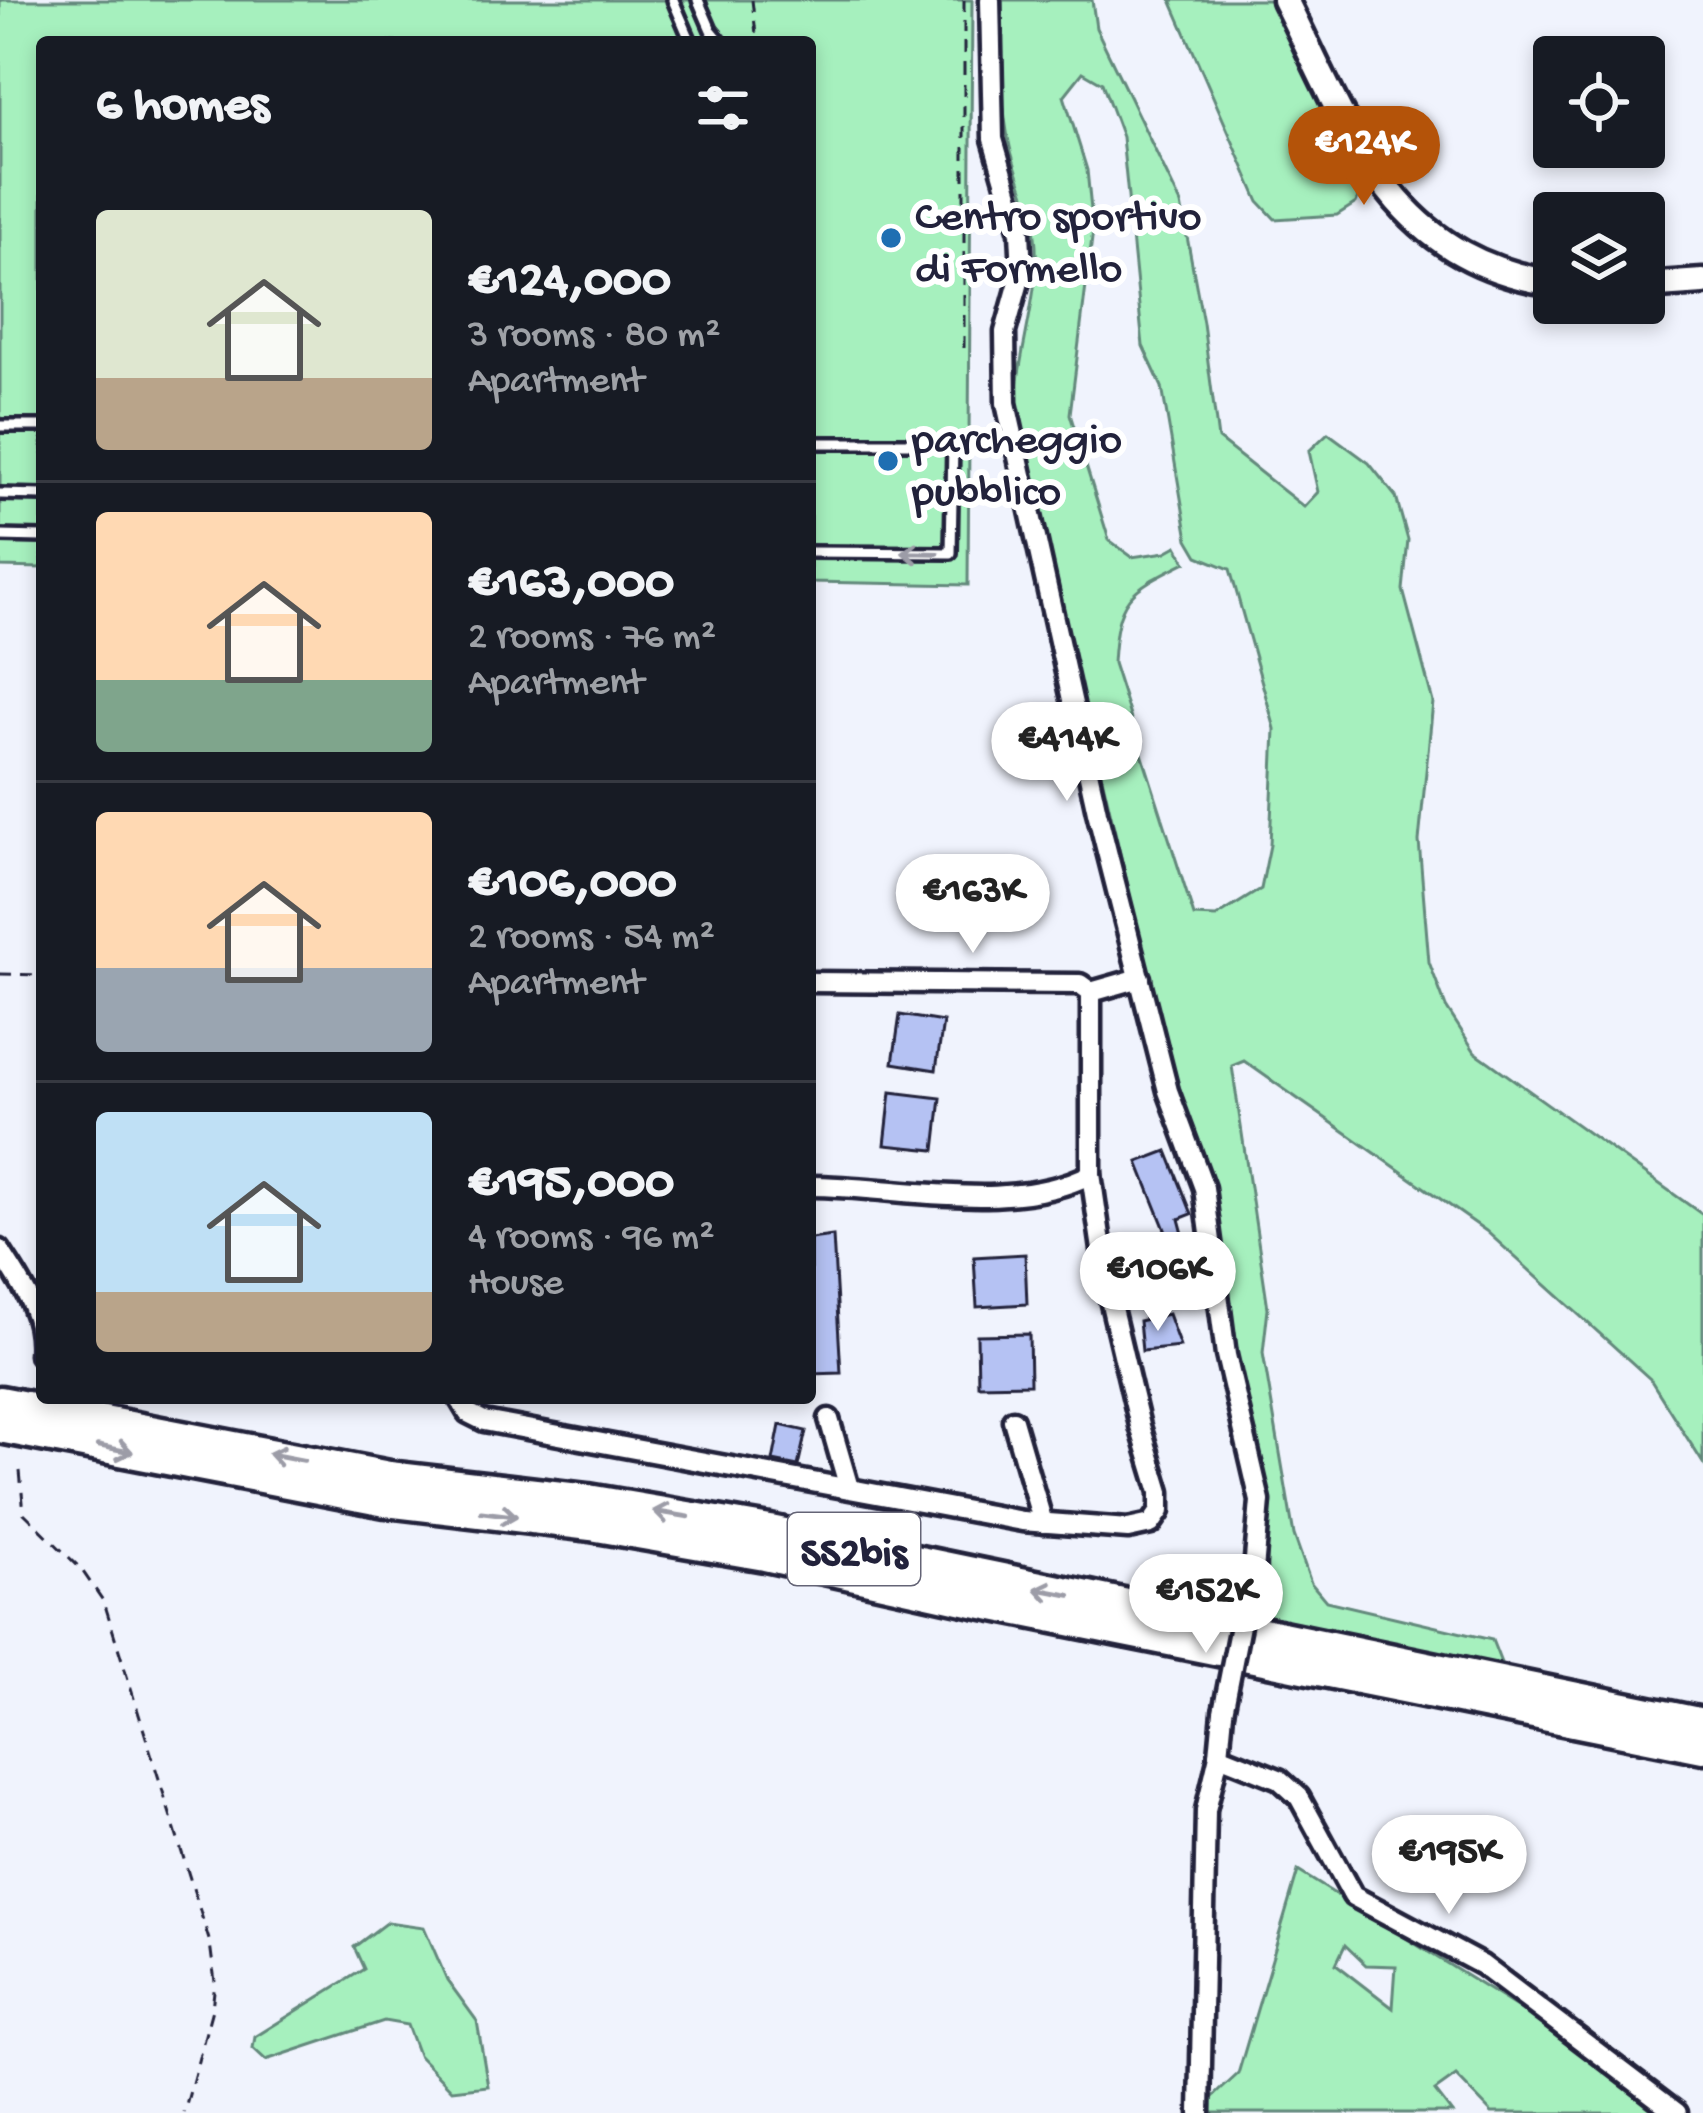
<!DOCTYPE html>
<meta charset="utf-8">
<style>
:root{--surface:#171b24;--page:#20242c;--text:#f1f3f6;--muted:#9ea1a6;--line:#363941;--accent:#b45309}
body{margin:0;font-family:"Gochi Hand",sans-serif;background:var(--page);color:var(--text);height:100vh;display:flex;flex-direction:column;font-size:45px;white-space:nowrap}
*{box-sizing:border-box;margin:0}
p{font-size:39px;color:var(--muted)}
.icon{flex:none;width:66px;height:66px;fill:none;stroke:currentColor;stroke-width:2;stroke-linecap:round;stroke-linejoin:round}
.map{position:relative;flex:1;overflow:hidden}
.sheet{position:absolute;left:36px;top:36px;width:780px;height:1368px;display:flex;flex-direction:column;background:var(--surface);border-radius:12px;box-shadow:0 6px 18px #0003}
.sheet>*{flex:none}
.controls{position:absolute;left:1533px;top:36px;display:grid;gap:24px}
.controls a{display:grid;place-items:center;width:132px;height:132px;border-radius:12px;background:var(--surface);box-shadow:0 6px 18px #0003;font-size:60px}
.price{position:absolute;translate:-50% -102px;padding:0 27px;border-radius:42px;background:#fff;color:#222;font-size:39px;line-height:78px;filter:drop-shadow(0 3px 6px #0008)}
.price::after{content:'';position:absolute;left:50%;top:72px;width:36px;height:27px;margin-left:-18px;background:inherit;clip-path:polygon(0 0,100% 0,50% 100%)}
.price.selected{background:var(--accent);color:#fff}
ul{padding:0;list-style:none}
li{display:flex;align-items:center;gap:36px;height:300px;padding:0 60px}
li+li{border-top:3px solid var(--line)}
li span{display:grid;place-items:center;flex:none;width:336px;height:240px;border-radius:12px;color:#555}
li>.icon{margin-inline-start:auto}
span .icon{width:144px;height:144px;fill:#fffc;stroke-width:1}
li b{font-size:51px}
h2{display:flex;justify-content:space-between;align-items:center;height:144px;padding:0 60px;font-size:51px}
.map>svg:first-child{display:block}
.green{fill:#a6f0be;stroke:#64897c;stroke-width:3;fill-rule:evenodd}
.building{fill:#b5c2f3;stroke:#22223b;stroke-width:3}
.lines{fill:none;stroke-linecap:round;stroke-linejoin:round}
.service-casing{stroke:#22223b;stroke-width:18}
.minor-casing{stroke:#22223b;stroke-width:27}
.tertiary-casing{stroke:#22223b;stroke-width:33}
.trunk-casing{stroke:#22223b;stroke-width:39}
.path{stroke:#22223b;stroke-width:3;stroke-dasharray:12 9;stroke-linecap:butt}
.service{stroke:#fff;stroke-width:9}
.minor{stroke:#fff;stroke-width:18}
.tertiary{stroke:#fff;stroke-width:24}
.trunk{stroke:#fff;stroke-width:30}
.minor-bridge-casing{stroke:#22223b;stroke-width:27;stroke-linecap:butt}
.minor-bridge{stroke:#fff;stroke-width:18}
.oneway{stroke:#9c9ca7}
.poi-dot{fill:#1f6fb2;stroke:#fff;stroke-width:4.5}
.labels{text-anchor:middle;stroke-width:12;stroke-linejoin:round;paint-order:stroke}
.shield{fill:#fff;stroke:#646476;stroke-width:3}
.shield-label{font-size:42px;font-weight:bold;fill:#22223b}
.poi-label{font-size:45px;fill:#22223b;stroke:#fff;text-anchor:start}
</style>
<div class="map">
<svg width="1703" height="2113" viewBox="0 0 1703 2113">
<rect width="100%" height="100%" fill="#f0f3fd"/>
<filter id="ink" filterUnits="userSpaceOnUse"><feTurbulence type="fractalNoise" baseFrequency=".00833" numOctaves="2"/><feDisplacementMap in="SourceGraphic" scale="24" xChannelSelector="R" yChannelSelector="G"/><feConvolveMatrix kernelMatrix="1 2 1 2 8 2 1 2 1" color-interpolation-filters="sRGB"/></filter>
<g filter="url(#ink)">
<!-- green -->
<g class="green">
<path d="M0,0h972l-4,585 -158,-3v-540h-768v526l-42,-1z"/>
<path d="M1002,0h90l4,28 85,176 22,119 15,116 86,68 14,-15 -9,-41 19,-18 41,30 27,34 12,43 -5,50 30,112 -14,139 10,121 17,45 29,45 228,163v248l-53,-84 -164,-148 -242,-170 -12,5 36,242 -5,45 31,182 17,48 15,18 166,39 11,28 -246,-42 10,-46v-83l-9,-60 -26,-76 -14,-138 -23,-88 -29,-88 -151,-637c2,-56 27,-120 20,-174 -3,-30 -18,-59 -25,-89 -11,-47 -8,-98 -8,-147zM1083,72l19,11 20,54 21,209 19,41 26,152 10,17 32,13 45,160 -5,116 -9,44 -45,28 -22,-1 -81,-253c4,-67 15,-72 73,-101l-9,-16 -11,6 -34,5 -23,-17 -39,-126 23,-184 -6,-60 -23,-74z"/>
<path d="M1171,0h103l89,183 -7,20 -19,12 -62,4 -16,-17z"/>
<path d="M1298,1871l256,159 102,83h-164l-36,-37 -21,15 17,22h-256l42,-39zM1345,1945l21,20 30,1 -3,42 -57,-44z"/>
<path d="M387,1922l37,5 23,53 30,41 11,65 -36,4 -34,-35 -11,-30 -23,-4 -118,39 -13,-12 2,-11 109,-68 -10,-22z"/>
</g>
<!-- building -->
<g class="building">
<path d="M900,1015l43,7 -7,48 -43,-7z"/>
<path d="M891,1092l50,6 -6,52 -50,-5z"/>
<path d="M1167,1151l25,63 -13,5 15,56 -34,5 -8,-28 20,-5 -34,-85z"/>
<path d="M833,1236l8,137 -31,1v-135z"/>
<path d="M1025,1254l2,50 -50,3 -3,-50z"/>
<path d="M1168,1314l12,33 -38,4 -3,-30z"/>
<path d="M1029,1334l1,50 -52,1 -1,-50z"/>
<path d="M780,1425l26,6 -8,35 -25,-5z"/>
</g>
<g class="lines">
<defs>
<g id="service">
<path d="M673,0l18,42"/>
<path d="M698,0l13,30 10,12"/>
<path d="M0,426h42"/>
<path d="M810,443h143"/>
<path d="M0,494l42,1"/>
<path d="M0,536l42,1"/>
<path d="M810,552l141,1 2,-110 60,1"/>
</g>
<g id="minor">
<path d="M990,0l3,139 27,93 2,39 -17,61 1,71 91,409 71,279 36,97 22,167 34,146 -6,70 -11,39"/>
<path d="M810,982l270,2 11,8 49,-14"/>
<path d="M810,1186c88,0 202,29 281,-12"/>
<path d="M0,1250c21,34 44,63 40,105"/>
<path d="M459,1398l9,15 16,8 538,100 106,8 23,-5 9,-13v-19l-20,-66 -32,-135 -17,-117v-182"/>
<path d="M829,1419l20,69"/>
<path d="M1013,1420l30,103"/>
<path d="M1219,1755l60,24 20,18 54,99 129,69 195,148"/>
<path d="M1200,2113l6,-303 13,-55 4,-43"/>
</g>
<g id="tertiary">
<path d="M1285,0c65,131 105,260 269,283"/>
<path d="M1644,286l59,-4"/>
</g>
<g id="trunk">
<path d="M0,1402l389,75 199,23 182,31 933,193"/>
<path d="M0,1427l386,74 205,24 174,30 209,46 729,146"/>
</g>
</defs>
<!-- service casing -->
<use href="#service" class="service-casing"/>
<!-- minor casing -->
<use href="#minor" class="minor-casing"/>
<!-- tertiary casing -->
<use href="#tertiary" class="tertiary-casing"/>
<!-- trunk casing -->
<use href="#trunk" class="trunk-casing"/>
<!-- path -->
<g class="path">
<path d="M752,0l5,42"/>
<path d="M964,0v349"/>
<path d="M0,974l42,1"/>
<path d="M20,1471l4,42 57,56 23,33 106,341 5,39 -3,27 -28,104"/>
</g>
<!-- service -->
<use href="#service" class="service"/>
<!-- minor -->
<use href="#minor" class="minor"/>
<!-- tertiary -->
<use href="#tertiary" class="tertiary"/>
<!-- trunk -->
<use href="#trunk" class="trunk"/>
<defs>
<path id="minor-bridge" d="M1223,1712l20,-102"/>
</defs>
<!-- minor-bridge casing -->
<use href="#minor-bridge" class="minor-bridge-casing"/>
<!-- minor-bridge -->
<use href="#minor-bridge" class="minor-bridge"/>
</g>
<!-- one-way arrows -->
<defs><path id="oneway-shaft" d="M-6 0H5M1.5-3L5.5 0L1.5 3" fill="none" stroke-width="1.6" stroke-linecap="round" stroke-linejoin="round" transform="scale(3)"/></defs>
<g class="oneway">
<use href="#oneway-shaft" transform="translate(920 553) rotate(-179)"/>
<use href="#oneway-shaft" transform="translate(115 1449) rotate(11)"/>
<use href="#oneway-shaft" transform="translate(286 1457) rotate(-169)"/>
<use href="#oneway-shaft" transform="translate(499 1514) rotate(7)"/>
<use href="#oneway-shaft" transform="translate(671 1514) rotate(-171)"/>
<use href="#oneway-shaft" transform="translate(1053 1592) rotate(-169)"/>
</g>
</g>
<!-- markers -->
<g class="poi-dot">
<circle cx="891" cy="238" r="12"/>
<circle cx="888" cy="461" r="12"/>
</g>
<g class="labels">
<!-- shield labels -->
<rect class="shield" x="788" y="1513" width="132" height="72" rx="9"/>
<g class="shield-label">
<text x="854" y="1564">SS2bis</text>
</g>
<!-- poi labels -->
<g class="poi-label">
<text x="915" y="228">Centro sportivo<tspan x="915" dy="52">di Formello</tspan></text>
<text x="912" y="451">parcheggio<tspan x="912" dy="52">pubblico</tspan></text>
</g>
</g>
</svg>
<div class="controls">
<a><svg class="icon" aria-label="locate" viewBox="0 0 24 24"><circle cx="12" cy="12" r="6"/><path d="M12 2v4M12 18v4M2 12h4M18 12h4"/></svg></a>
<a><svg class="icon" aria-label="layers" viewBox="0 0 24 24"><path d="M12 4l9 5-9 5-9-5zM3 14l9 5 9-5"/></svg></a>
</div>
<b class="price selected" style="left:1364px;top:208px">€124K</b>
<b class="price" style="left:1067px;top:804px">€414K</b>
<b class="price" style="left:973px;top:956px">€163K</b>
<b class="price" style="left:1158px;top:1334px">€106K</b>
<b class="price" style="left:1206px;top:1656px">€152K</b>
<b class="price" style="left:1449px;top:1917px">€195K</b>
<section class="sheet">
<h2>6 homes<svg class="icon" aria-label="filters" viewBox="0 0 24 24"><path d="M4 7h16M4 17h16"/><circle cx="9" cy="7" r="2"/><circle cx="15" cy="17" r="2"/></svg></h2>
<ul>
<li><span style="background:linear-gradient(#dfe7d0 70%,#b9a48a 0)"><svg class="icon" aria-label="home" viewBox="0 0 24 24"><path d="M3 11l9-7 9 7M6 9v11h12V9"/></svg></span><div><b>€124,000</b><p>3 rooms · 80 m²</p><p>Apartment</p></div></li>
<li><span style="background:linear-gradient(#ffd9b3 70%,#7fa58c 0)"><svg class="icon" aria-label="home" viewBox="0 0 24 24"><path d="M3 11l9-7 9 7M6 9v11h12V9"/></svg></span><div><b>€163,000</b><p>2 rooms · 76 m²</p><p>Apartment</p></div></li>
<li><span style="background:linear-gradient(#ffd9b3 65%,#9aa5b1 0)"><svg class="icon" aria-label="home" viewBox="0 0 24 24"><path d="M3 11l9-7 9 7M6 9v11h12V9"/></svg></span><div><b>€106,000</b><p>2 rooms · 54 m²</p><p>Apartment</p></div></li>
<li><span style="background:linear-gradient(#bfe0f5 75%,#b9a48a 0)"><svg class="icon" aria-label="home" viewBox="0 0 24 24"><path d="M3 11l9-7 9 7M6 9v11h12V9"/></svg></span><div><b>€195,000</b><p>4 rooms · 96 m²</p><p>House</p></div></li>
</ul>
</section>
</div>
